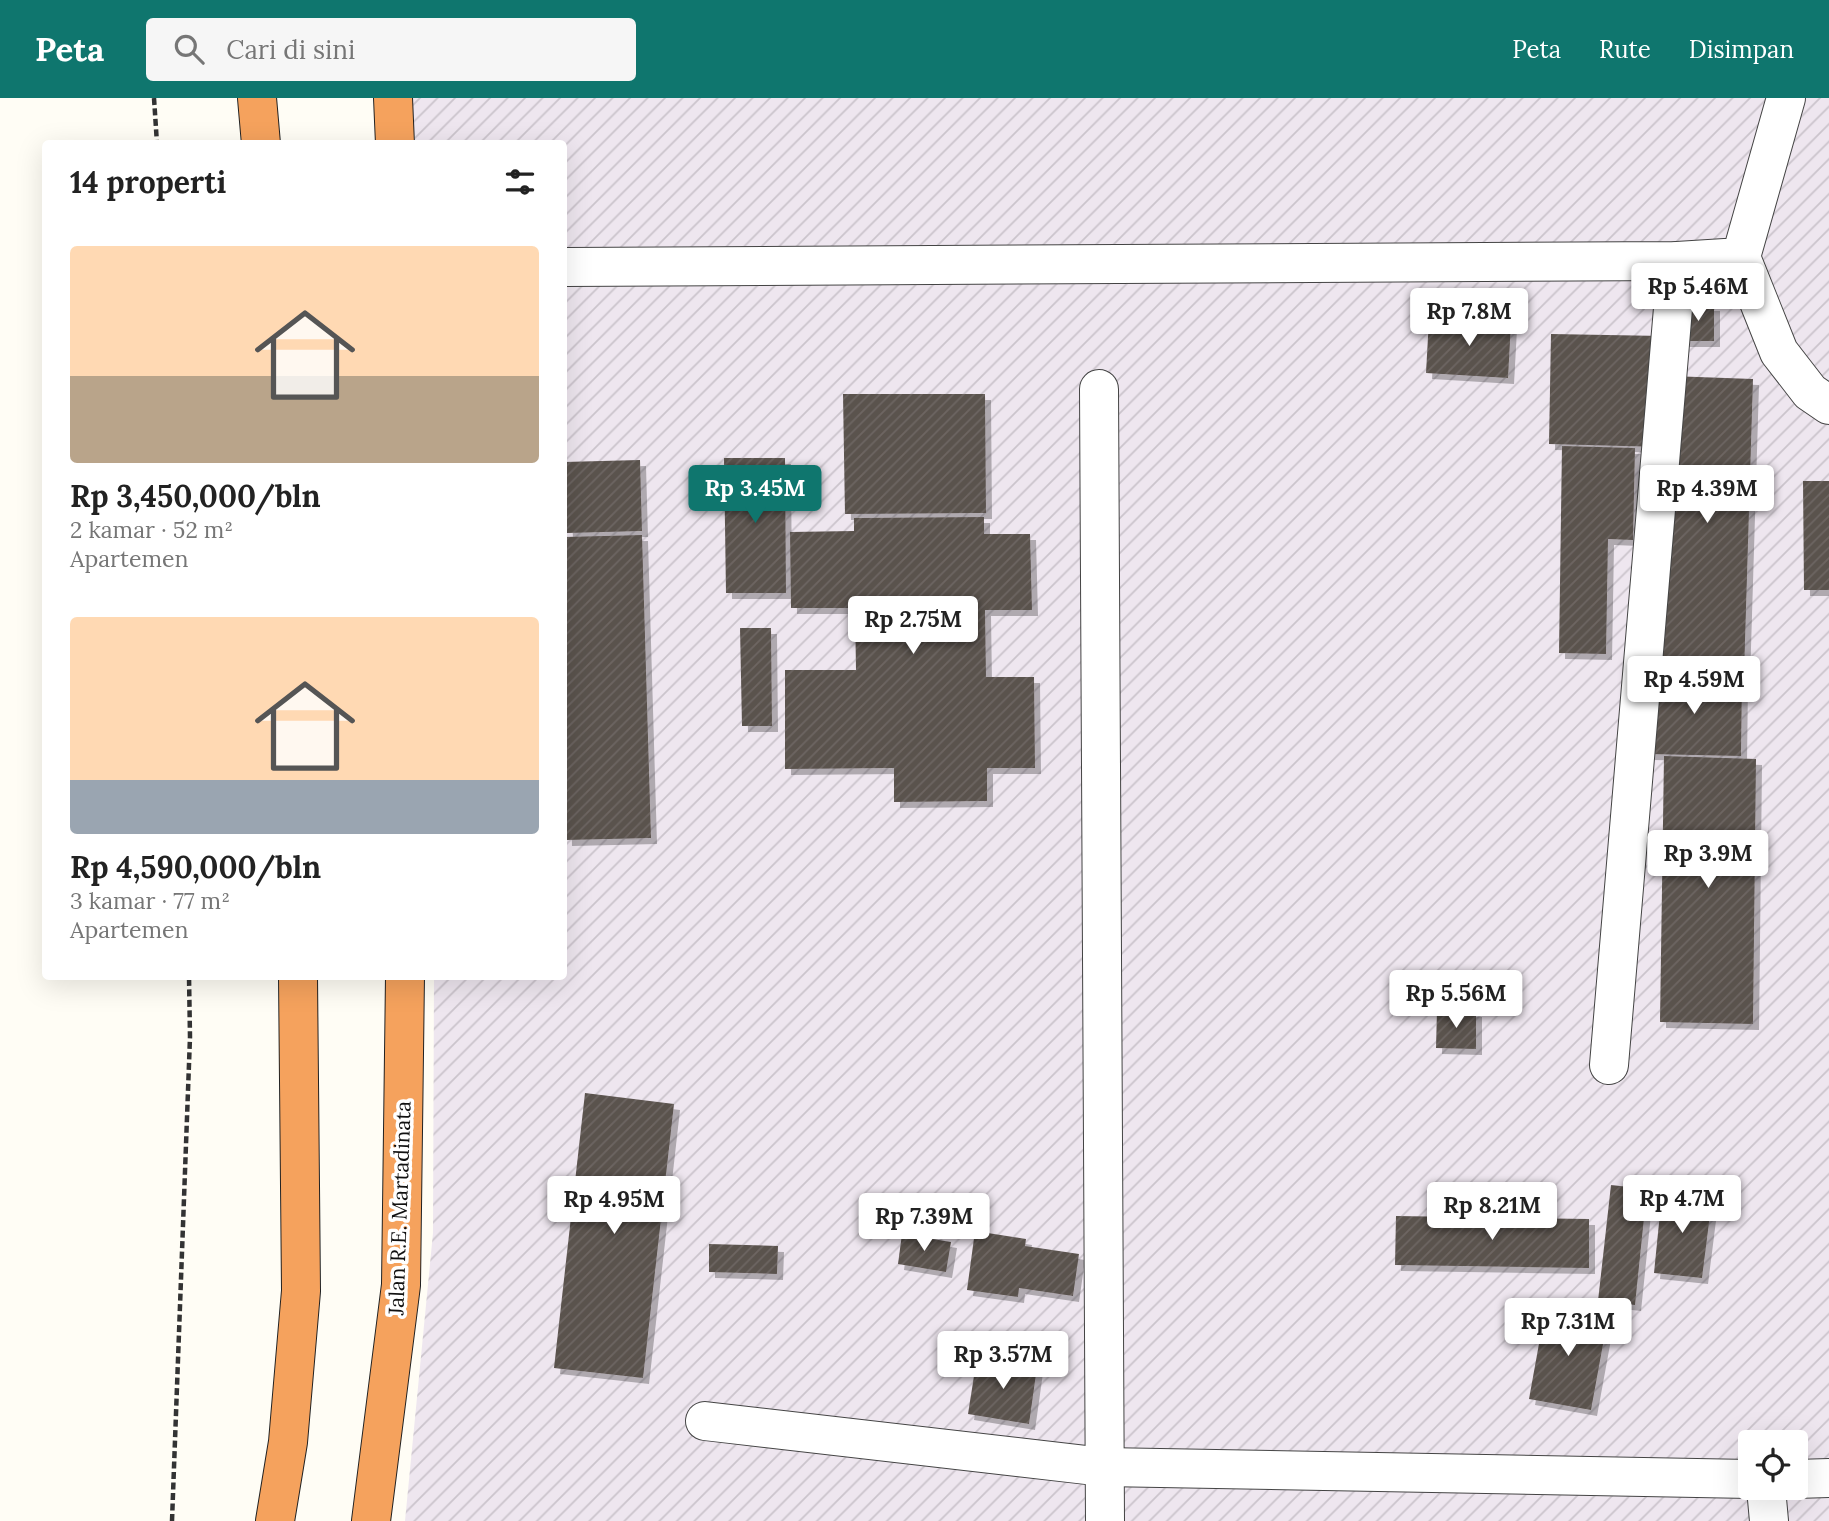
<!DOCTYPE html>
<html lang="id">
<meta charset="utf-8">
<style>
:root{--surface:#fff;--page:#f6f6f6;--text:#222;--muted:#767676;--accent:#0f766e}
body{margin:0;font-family:Lora,serif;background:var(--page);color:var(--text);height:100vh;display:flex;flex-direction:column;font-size:26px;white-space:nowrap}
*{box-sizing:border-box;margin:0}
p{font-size:23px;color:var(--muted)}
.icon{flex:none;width:38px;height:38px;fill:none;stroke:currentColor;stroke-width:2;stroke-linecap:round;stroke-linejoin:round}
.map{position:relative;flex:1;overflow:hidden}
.drawer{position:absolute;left:42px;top:42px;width:525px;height:840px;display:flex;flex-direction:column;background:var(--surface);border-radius:7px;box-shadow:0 7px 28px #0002}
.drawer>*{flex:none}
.fabs{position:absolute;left:1738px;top:1332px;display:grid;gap:14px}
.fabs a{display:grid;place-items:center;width:70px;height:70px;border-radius:7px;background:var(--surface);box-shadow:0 7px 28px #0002;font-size:35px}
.price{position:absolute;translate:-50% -60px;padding:0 16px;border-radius:7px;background:#fff;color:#222;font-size:23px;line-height:46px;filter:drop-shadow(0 2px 4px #0008)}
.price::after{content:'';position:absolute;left:50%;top:42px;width:21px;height:16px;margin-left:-10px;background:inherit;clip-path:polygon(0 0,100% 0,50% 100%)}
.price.selected{background:var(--accent);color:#fff}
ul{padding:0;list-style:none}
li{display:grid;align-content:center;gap:14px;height:371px;padding:0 28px}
li span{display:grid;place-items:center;height:217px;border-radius:7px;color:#555}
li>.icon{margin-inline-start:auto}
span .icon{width:126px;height:126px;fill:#fffc;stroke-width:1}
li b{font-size:30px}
h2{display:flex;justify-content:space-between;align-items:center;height:84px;padding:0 28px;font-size:30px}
header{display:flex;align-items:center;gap:42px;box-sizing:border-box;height:98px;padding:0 35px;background:var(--accent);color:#fff}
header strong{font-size:33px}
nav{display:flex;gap:38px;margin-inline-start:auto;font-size:24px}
.search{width:490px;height:63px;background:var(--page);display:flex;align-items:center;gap:18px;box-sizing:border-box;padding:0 24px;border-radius:7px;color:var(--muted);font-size:26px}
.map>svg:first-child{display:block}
.industrial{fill:url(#industrial-furrows);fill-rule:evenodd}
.building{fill:url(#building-hatch);filter:url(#shadow)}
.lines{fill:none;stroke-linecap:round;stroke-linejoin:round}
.minor-casing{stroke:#444;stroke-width:40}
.highway-casing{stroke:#222;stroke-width:40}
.path{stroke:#333;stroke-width:4.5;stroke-dasharray:7 3.5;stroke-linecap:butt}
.minor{stroke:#fff;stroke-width:38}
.highway{stroke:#f5a25d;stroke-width:38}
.labels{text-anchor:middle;stroke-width:7;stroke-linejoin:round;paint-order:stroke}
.street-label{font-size:21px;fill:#111;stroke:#fff}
</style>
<header>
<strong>Peta</strong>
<div class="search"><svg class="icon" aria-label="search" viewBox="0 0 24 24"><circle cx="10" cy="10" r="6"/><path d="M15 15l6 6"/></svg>Cari di sini</div>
<nav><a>Peta</a><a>Rute</a><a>Disimpan</a></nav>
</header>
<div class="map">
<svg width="1829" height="1423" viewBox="0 0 1829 1423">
<defs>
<pattern id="industrial-furrows" width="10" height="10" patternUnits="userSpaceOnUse" patternTransform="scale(1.75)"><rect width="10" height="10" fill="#eee6ef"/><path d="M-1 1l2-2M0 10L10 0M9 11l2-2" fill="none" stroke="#cbc4cc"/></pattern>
<pattern id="building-hatch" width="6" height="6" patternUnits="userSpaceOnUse" patternTransform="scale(1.75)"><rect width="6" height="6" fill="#5a524d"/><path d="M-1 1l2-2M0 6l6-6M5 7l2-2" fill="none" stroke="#6d6662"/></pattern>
<filter id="shadow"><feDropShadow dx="6" dy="6" stdDeviation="0" flood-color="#0004"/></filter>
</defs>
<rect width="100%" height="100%" fill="#fffdf5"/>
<!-- industrial -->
<path class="industrial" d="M412,0h1417v1423h-1424l28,-288 1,-256 130,-1v-832l-149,-1zM1750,1344h46v46h-46z"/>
<!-- building -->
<g class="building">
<path d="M1682,207h32v36h-31z"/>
<path d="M1429,221l82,4 -3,55 -82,-5z"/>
<path d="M1551,236l112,2 -1,111 -113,-3z"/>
<path d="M1670,278l83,3 -9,296 -82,-3z"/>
<path d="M843,296h142l1,119 -141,1z"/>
<path d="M1562,348l73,2 -2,92 -25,-1 -2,115 -47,-1z"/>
<path d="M724,360h61l1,135h-60z"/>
<path d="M640,362l2,71 -75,2 -3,-71z"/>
<path d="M1803,383h26v109h-25z"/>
<path d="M984,419v17h46l2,76h-47l1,67h48l1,91h-48v33l-93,1v-34l-109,1v-99h71l-1,-62h-64l-1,-76 64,-1v-13z"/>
<path d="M642,437l9,303 -85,2 -2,-95v-208z"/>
<path d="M740,530h31l1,98h-30z"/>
<path d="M1648,577l94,2 -1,79 -94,-2z"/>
<path d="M1664,658l92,3 -3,265 -93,-2z"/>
<path d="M1437,912l39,1v38l-40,-1z"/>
<path d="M585,995l89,11 -31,274 -89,-10z"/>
<path d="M1611,1087l36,4 -12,116 -37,-4z"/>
<path d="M1662,1095l50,6 -10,79 -48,-5z"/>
<path d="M1396,1118l193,3v49l-194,-3z"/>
<path d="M975,1133l51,8 -1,7 54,8 -6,42 -54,-8 -1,9 -51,-7z"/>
<path d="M902,1136l49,8 -5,30 -48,-8z"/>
<path d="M709,1146l69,2 -1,28 -68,-2z"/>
<path d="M1546,1207l62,12 -17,93 -62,-11z"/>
<path d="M977,1259l60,10 -8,57 -61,-10z"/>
</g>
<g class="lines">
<defs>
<g id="minor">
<path d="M1741,159l38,95 31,40 19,13"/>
<path d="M564,169l1113,-6 64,-4 45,-159"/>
<path d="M1099,291l6,1132"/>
<path d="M1609,967l68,-804"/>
<path d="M705,1323l399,46 646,12"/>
<path d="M1796,1381l33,-1"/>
<path d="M1766,1390l3,33"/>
</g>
<g id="highway">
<path d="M257,0l4,46"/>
<path d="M393,0l2,46"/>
<path d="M275,1423l13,-79 13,-151 -3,-315"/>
<path d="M371,1423l30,-236 4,-309"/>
</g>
</defs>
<!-- minor casing -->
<use href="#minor" class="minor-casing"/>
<!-- highway casing -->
<use href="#highway" class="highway-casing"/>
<!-- path -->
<g class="path">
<path d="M154,0l3,46"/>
<path d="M172,1423l18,-484 -1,-61"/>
</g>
<!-- minor -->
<use href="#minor" class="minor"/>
<!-- highway -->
<use href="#highway" class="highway"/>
</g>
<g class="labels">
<!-- street labels -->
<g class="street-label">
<text transform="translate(400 1110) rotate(-88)" y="7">Jalan R.E. Martadinata</text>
</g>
</g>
</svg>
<div class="fabs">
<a><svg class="icon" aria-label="locate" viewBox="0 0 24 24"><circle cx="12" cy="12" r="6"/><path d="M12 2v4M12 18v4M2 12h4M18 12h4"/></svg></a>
</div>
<b class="price" style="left:1698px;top:225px">Rp 5.46M</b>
<b class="price" style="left:1469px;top:250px">Rp 7.8M</b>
<b class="price selected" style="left:755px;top:427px">Rp 3.45M</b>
<b class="price" style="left:1707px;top:427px">Rp 4.39M</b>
<b class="price" style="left:913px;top:558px">Rp 2.75M</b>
<b class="price" style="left:1694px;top:618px">Rp 4.59M</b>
<b class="price" style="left:1708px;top:792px">Rp 3.9M</b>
<b class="price" style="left:1456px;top:932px">Rp 5.56M</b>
<b class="price" style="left:1682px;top:1137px">Rp 4.7M</b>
<b class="price" style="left:614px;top:1138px">Rp 4.95M</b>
<b class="price" style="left:1492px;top:1144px">Rp 8.21M</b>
<b class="price" style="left:924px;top:1155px">Rp 7.39M</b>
<b class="price" style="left:1568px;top:1260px">Rp 7.31M</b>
<b class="price" style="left:1003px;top:1293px">Rp 3.57M</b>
<section class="drawer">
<h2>14 properti<svg class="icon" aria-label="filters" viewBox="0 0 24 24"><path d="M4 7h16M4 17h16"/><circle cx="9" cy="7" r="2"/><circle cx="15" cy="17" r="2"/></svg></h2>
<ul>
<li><span style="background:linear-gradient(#ffd9b3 60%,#b9a48a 0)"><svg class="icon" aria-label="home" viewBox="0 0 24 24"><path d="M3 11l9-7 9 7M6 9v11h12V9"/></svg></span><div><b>Rp 3,450,000/bln</b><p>2 kamar · 52 m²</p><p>Apartemen</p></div></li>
<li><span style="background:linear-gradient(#ffd9b3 75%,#9aa5b1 0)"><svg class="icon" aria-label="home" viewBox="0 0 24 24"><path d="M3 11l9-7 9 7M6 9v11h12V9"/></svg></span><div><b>Rp 4,590,000/bln</b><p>3 kamar · 77 m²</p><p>Apartemen</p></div></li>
</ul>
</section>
</div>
